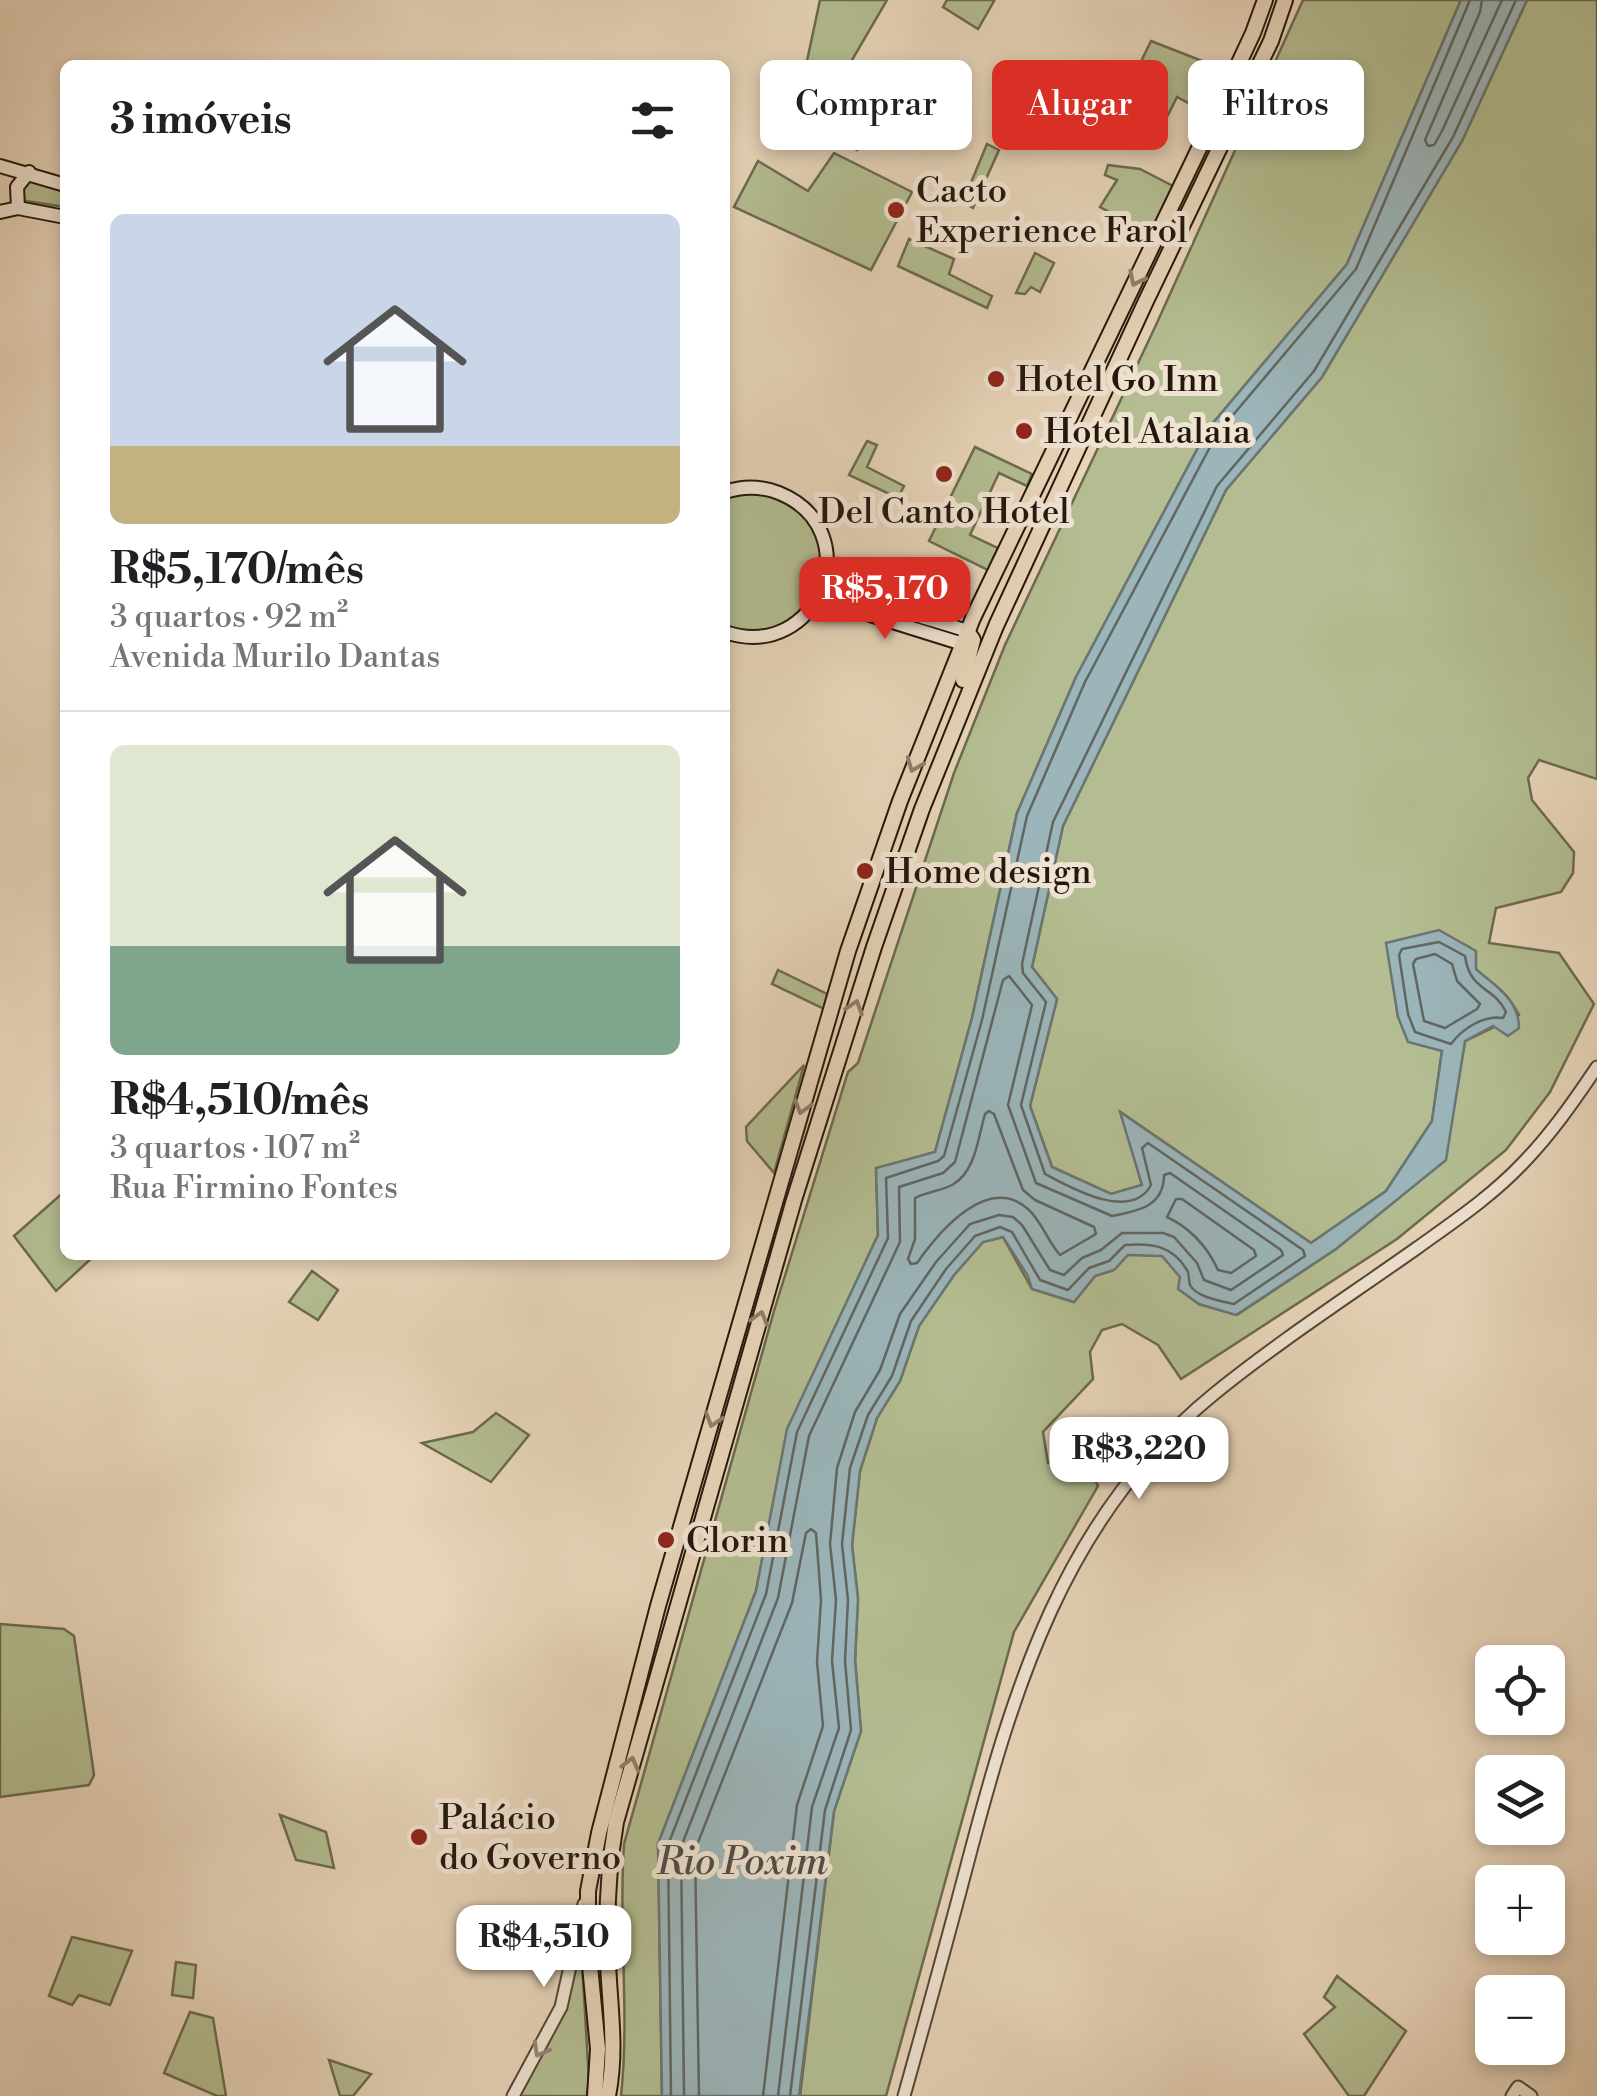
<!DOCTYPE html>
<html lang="pt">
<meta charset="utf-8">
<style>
:root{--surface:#fff;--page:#f2f2f2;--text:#202124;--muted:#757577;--line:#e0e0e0;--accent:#d93025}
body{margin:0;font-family:"Libre Bodoni",serif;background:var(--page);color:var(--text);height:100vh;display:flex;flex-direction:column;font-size:38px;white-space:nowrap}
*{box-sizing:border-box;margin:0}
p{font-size:32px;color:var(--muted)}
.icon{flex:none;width:55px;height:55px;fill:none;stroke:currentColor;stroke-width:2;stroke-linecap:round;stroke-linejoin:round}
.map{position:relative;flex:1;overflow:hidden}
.details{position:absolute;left:60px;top:60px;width:670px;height:1200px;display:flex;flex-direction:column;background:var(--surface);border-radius:15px;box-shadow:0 5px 15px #0003}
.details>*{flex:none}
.banner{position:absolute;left:760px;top:60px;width:685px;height:90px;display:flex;gap:20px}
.fabs{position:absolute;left:1475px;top:1645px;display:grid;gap:20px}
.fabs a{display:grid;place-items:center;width:90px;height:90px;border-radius:15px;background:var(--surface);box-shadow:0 5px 15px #0003;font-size:50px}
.price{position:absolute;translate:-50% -85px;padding:0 22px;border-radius:20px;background:#fff;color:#222;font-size:32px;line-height:65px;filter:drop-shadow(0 2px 5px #0008)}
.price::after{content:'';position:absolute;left:50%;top:60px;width:30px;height:22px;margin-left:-15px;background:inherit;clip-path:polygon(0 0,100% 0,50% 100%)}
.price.current{background:var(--accent);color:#fff}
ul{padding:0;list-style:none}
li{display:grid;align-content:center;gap:20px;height:530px;padding:0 50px}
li+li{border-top:2px solid var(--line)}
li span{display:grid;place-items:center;height:310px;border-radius:15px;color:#555}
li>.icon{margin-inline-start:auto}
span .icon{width:180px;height:180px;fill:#fffc;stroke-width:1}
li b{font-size:42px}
h2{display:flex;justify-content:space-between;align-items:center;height:120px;padding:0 50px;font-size:42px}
.pill{padding:0 35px;border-radius:15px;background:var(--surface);box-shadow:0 5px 15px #0003;font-size:35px;line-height:90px}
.pill.current{background:var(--accent);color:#fff}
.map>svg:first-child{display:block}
.green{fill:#b3bd91;stroke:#6c6a4e;stroke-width:2.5}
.water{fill:#9bb5ba;stroke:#6b7674;stroke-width:2.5}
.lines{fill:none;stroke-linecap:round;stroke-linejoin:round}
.shore{stroke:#606662;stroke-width:2.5}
.tertiary-casing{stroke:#554636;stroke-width:15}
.secondary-casing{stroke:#24170b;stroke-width:16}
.primary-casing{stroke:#24170b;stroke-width:18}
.tertiary{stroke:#efe3d2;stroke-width:11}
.secondary{stroke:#efe3d2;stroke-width:12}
.primary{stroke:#e7d4b9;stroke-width:14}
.oneway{stroke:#8f7f6b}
.oneway2{stroke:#948778}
.poi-dot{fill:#8f2418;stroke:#efe3d2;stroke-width:4}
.labels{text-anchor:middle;stroke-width:10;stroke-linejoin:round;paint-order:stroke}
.poi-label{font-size:35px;fill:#24170b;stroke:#efe3d2;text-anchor:start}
.water-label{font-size:38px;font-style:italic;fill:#4e4e48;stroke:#efe3d2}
</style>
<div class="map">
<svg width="1597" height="2096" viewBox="0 0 1597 2096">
<rect width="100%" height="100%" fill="#e7d4b9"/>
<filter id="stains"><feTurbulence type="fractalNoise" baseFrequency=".002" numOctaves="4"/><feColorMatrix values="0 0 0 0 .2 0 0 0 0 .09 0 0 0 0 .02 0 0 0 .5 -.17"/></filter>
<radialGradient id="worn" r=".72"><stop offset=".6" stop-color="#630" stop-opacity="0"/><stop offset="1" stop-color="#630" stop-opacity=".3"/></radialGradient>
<!-- green -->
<g class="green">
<path d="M820,0h67l-49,84 38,16 -19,50 -62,-33z"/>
<path d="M947,0h45l2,1 -16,28 -35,-22z"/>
<path d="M1303,0h158l-114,264 -139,165 -132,248 -59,136 -45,205 -37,134 -59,17 2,66 -90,194 -32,162 -98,253 4,252h-41c9,-84 -3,-168 3,-252l150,-533 74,-239 10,-9 96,-290 51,-128 151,-320z"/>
<path d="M1527,0h70v779l-58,-19 -11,18 4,22 42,52 -1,21 -12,19 -65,16 -7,35 70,10 35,51 -44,88 -44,58 -109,89 -216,140 -23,-34 -36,-21 -20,6 -12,22 3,27 -50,53 5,31 40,3 10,20 -84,146 -128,464h-86l34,-285 27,-80 -6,-71 3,-61 -6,-54 8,-74 17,-53 23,-37 19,-55 35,-51 29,-33 20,-5 29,52 42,13 21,-26 19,-6 14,-16 35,2 17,21 -1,12 20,15 38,11 99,-66 109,-89 20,-119 54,-26c-25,-50 -83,-58 -132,-72l11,74 44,34 -10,70 -46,70 -75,52 -189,-130 20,72 -31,9 -59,-27 -22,-61 27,-107 -25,-32 31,-141 163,-336 96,-113 140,-236z"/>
<path d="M1151,41l77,30 -21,42 -30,-16 -17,34 -19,-13 12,-28 -21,-10z"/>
<path d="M987,144l12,6 -26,58 -10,-6z"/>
<path d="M834,153l78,39 -41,78 -137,-63 24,-46 50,30z"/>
<path d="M1108,165l32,4 33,17 -23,48 -50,-27 17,-27 -12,-5z"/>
<path d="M30,179l35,11v17l-39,-6 -6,-5 1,-11z"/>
<path d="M909,239l45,20 -5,15 43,22 -5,12 -89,-42z"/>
<path d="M1035,253l19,10 -14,29 -9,-5 -6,7 -9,-1z"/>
<path d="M867,441l10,4 -10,22 37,19 -6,12 -49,-23z"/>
<path d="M975,447l57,27 -5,12 -28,-13 -29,62 28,13 -10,22 -59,-29z"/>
<path d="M733,489l56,8 34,41 -1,53 -45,42 -52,-1v-140z"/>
<path d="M778,970l49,24 -3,15 -52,-25z"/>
<path d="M804,1065l-30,108 -27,-32 -1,-14z"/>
<path d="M65,1191v64h30l-39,36 -42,-55z"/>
<path d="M312,1271l26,19 -20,30 -29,-18z"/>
<path d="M496,1413l33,22 -38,47 -69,-39 51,-11z"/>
<path d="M0,1624l64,5 10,7 20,139 -5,10 -89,12z"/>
<path d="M280,1815l46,17 8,36 -38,-8z"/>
<path d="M580,1928l9,153 -2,15h-68c34,-59 47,-102 61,-168z"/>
<path d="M72,1937l60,14 -22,54 -31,-10 -7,10 -23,-9z"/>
<path d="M176,1962l20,3 -3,33 -21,-3z"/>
<path d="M1337,1976l69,55 -42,65h-15l-45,-62 31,-27 -11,-10z"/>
<path d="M190,2012l23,6 13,78h-9l-53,-23z"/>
<path d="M329,2060l42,14 -18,22h-13z"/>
</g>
<!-- water -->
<path class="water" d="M1461,0h66l-65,141 -140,236 -96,113 -163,336 -31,141 25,32 -27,107 22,61 59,27 31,-9 -22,-73 191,131 75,-52 46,-70 10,-70 -34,-9 -10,-25 -12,-74 53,-13 37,21v18c20,18 43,30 43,59l-11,8 -15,-10 -28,15 -19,119 -110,89 -100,66 -37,-11 -21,-15 2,-12 -18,-21 -34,-1 -14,15 -19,6 -21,26 -42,-13 -4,-13 -25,-39 -20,5 -29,33 -35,51 -19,55 -23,37 -17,53 -8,74 6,54 -3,61 6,71 -27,80 -35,285h-137l-4,-252 98,-253 31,-162 91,-194 -2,-67 59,-16 37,-134 45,-205 59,-136 132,-248 139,-165z"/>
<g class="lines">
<!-- shore -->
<g class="shore">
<path d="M1482,0l-2,12 -55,128 3,6 6,-1 8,-14 60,-131"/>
<path d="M1439,942l26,14c5,36 29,30 41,56l-3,6c-20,-3 -41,11 -52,26l-36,-12 -7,-18 -9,-59 3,-6z"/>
<path d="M1435,954l17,10 5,17 23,23 -3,5 -32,19 -21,-7 -11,-57 3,-5z"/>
<path d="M989,1111l5,3 29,76 12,10 59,27 2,7 -36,21c-12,-13 -18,-33 -31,-45 -41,-38 -91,23 -112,53l-6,1 -3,-5 7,-20v-41c11,-6 26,-7 37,-13 24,-13 26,-48 33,-71z"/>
<path d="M1176,1199h6l72,51 2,6 -25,17 -13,-3c-11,-24 -28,-42 -51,-53z"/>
<path d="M671,2096l-3,-251 98,-251 31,-162 91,-194 -2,-60 52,-17 6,-5 38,-136 45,-204 58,-134 132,-248 139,-165 114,-269"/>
<path d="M684,2096l-3,-249 97,-249 31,-162 91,-194 -1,-55 44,-14 12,-11 48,-182 6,-4 23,29 -24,100 28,78 76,33c27,-5 52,-10 52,-41l6,-2 111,77 2,5 -52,35 -27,-10 -7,-17 -23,-26 -11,-4h-41l-21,17 -19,8 -18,17 -14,-5 -28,-45 -9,-8 -14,-2 -29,9 -34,38 -36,52 -20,56 -25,42 -18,56 -7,76 6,56 -4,61 7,67 -27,79 -34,289"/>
<path d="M699,2096l-4,-246 97,-247 14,-70 5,-4 5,4 5,67 -4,62 6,64 -26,79 -34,291"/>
<path d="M790,2096l35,-286 26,-80 -6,-69 3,-61 -6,-56 8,-76 18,-53 24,-39 19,-55 35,-52 29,-33 25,-9 12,5 28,48 28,10 21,-22 20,-7 16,-16c26,-2 47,0 62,25 3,4 1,10 3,15 7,13 32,16 44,19l71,-48 -2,-6 -155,-107 -6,5 9,37c-20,37 -80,3 -106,-11l-24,-69 25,-103 -23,-29 -1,-9 31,-142 164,-336 97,-115 139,-234 63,-137"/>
</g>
<defs>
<g id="tertiary">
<path d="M513,2096l48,-89 23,-103"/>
<path d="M904,2096c21,-75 42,-151 62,-227 47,-179 97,-352 248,-475 64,-52 135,-98 203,-146 36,-26 75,-52 106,-85 29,-30 51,-62 74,-96"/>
<path d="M1512,2096l6,-9 13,9"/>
</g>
<g id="secondary">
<path d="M0,166l65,19"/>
<path d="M18,208l-1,-21 12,-15"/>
<path d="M0,212l18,-4 47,9"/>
<path d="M725,492c18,-6 36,-6 54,1 91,37 40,171 -54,139"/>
<path d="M827,568c30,36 97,48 140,63"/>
<path d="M810,610l41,-1 112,35"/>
</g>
<g id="primary">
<path d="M963,680l10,-40 -6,-9"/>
<path d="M595,2096l3,-47 -10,-104v-54l11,-58 59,-227 190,-655 52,-150 73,-183 222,-461 58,-124 12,-33"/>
<path d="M608,2096c9,-45 2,-87 0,-133 -2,-47 0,-94 8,-141l178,-622 80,-253 48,-138 74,-183 150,-325 125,-260 14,-41"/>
</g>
</defs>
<!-- tertiary casing -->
<use href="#tertiary" class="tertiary-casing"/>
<!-- secondary casing -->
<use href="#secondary" class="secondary-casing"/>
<!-- primary casing -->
<use href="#primary" class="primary-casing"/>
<!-- tertiary -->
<use href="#tertiary" class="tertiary"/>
<!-- secondary -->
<use href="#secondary" class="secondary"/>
<!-- primary -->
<use href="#primary" class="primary"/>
</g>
<!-- one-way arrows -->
<defs><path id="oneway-chevron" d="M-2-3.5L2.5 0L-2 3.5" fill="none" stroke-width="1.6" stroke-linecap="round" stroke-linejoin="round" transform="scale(2.5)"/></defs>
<g class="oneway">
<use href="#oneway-chevron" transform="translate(1136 279) rotate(116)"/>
<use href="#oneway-chevron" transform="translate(914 765) rotate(112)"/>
<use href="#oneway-chevron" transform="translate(855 1007) rotate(-72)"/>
<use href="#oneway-chevron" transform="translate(802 1107) rotate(106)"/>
<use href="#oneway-chevron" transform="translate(760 1318) rotate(-74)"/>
<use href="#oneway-chevron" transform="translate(713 1420) rotate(107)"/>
<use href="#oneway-chevron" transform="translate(631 1764) rotate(-75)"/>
</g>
<use class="oneway2" href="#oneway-chevron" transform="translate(540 2050) rotate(119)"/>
<!-- markers -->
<g class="poi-dot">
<circle cx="896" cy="210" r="10"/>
<circle cx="996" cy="379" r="10"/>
<circle cx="1024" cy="431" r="10"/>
<circle cx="944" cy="474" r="10"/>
<circle cx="865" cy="871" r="10"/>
<circle cx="666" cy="1540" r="10"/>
<circle cx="419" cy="1837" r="10"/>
</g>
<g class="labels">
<!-- poi labels -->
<g class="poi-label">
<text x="916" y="202">Cacto<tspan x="916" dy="40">Experience Farol</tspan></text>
<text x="1016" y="391">Hotel Go Inn</text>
<text x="1044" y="443">Hotel Atalaia</text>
<text x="944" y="523" text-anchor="middle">Del Canto Hotel</text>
<text x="885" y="883">Home design</text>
<text x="686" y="1552">Clorin</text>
<text x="439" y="1829">Palácio<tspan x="439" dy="40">do Governo</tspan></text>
</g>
<!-- water labels -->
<g class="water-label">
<text x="742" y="1874">Rio Poxim</text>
</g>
</g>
<rect width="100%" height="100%" filter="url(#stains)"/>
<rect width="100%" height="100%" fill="url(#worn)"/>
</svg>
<div class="fabs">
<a><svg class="icon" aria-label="locate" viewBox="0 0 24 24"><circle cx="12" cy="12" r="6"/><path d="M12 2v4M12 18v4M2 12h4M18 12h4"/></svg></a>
<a><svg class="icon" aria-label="layers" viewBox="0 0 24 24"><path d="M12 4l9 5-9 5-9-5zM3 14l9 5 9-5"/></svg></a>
<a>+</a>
<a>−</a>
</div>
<b class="price current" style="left:885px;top:642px">R$5,170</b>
<b class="price" style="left:1139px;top:1502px">R$3,220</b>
<b class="price" style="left:544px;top:1990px">R$4,510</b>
<div class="banner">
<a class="pill">Comprar</a>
<a class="pill current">Alugar</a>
<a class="pill">Filtros</a>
</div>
<section class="details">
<h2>3 imóveis<svg class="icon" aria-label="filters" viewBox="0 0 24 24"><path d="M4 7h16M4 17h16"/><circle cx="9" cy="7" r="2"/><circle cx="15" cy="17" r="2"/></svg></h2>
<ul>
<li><span style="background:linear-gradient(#c9d6e8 75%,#c2b280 0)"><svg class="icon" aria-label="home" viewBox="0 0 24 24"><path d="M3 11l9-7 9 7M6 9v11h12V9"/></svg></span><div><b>R$5,170/mês</b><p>3 quartos · 92 m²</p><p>Avenida Murilo Dantas</p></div></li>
<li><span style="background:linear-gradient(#dfe7d0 65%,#7fa58c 0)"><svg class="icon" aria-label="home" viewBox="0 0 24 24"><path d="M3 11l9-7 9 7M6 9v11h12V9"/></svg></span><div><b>R$4,510/mês</b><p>3 quartos · 107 m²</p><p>Rua Firmino Fontes</p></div></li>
</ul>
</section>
</div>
